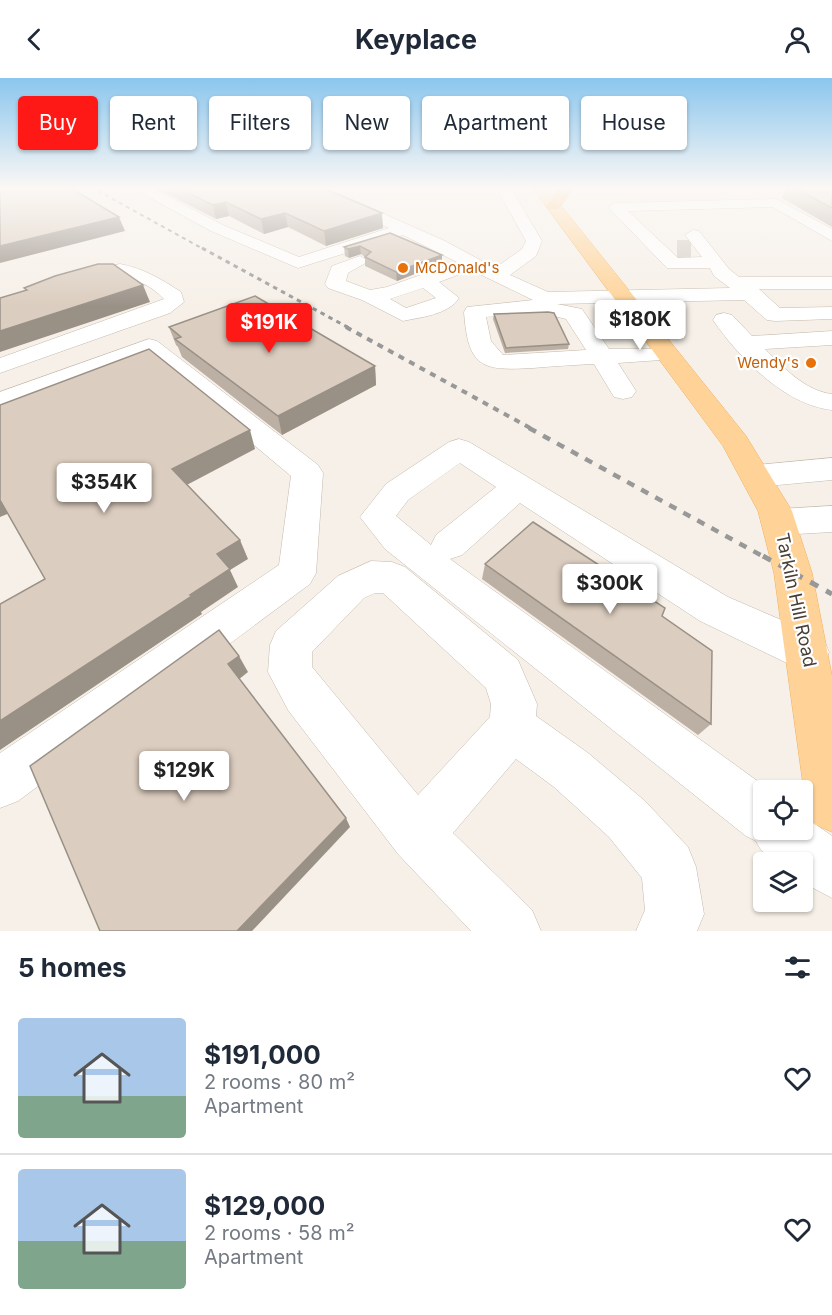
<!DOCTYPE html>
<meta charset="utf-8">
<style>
:root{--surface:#fff;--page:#f2f2f3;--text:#1f2937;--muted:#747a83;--line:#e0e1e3;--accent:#ff1916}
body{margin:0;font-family:Inter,sans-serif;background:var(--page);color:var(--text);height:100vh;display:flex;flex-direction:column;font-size:22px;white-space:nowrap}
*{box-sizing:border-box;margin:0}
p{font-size:20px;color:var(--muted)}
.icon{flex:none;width:33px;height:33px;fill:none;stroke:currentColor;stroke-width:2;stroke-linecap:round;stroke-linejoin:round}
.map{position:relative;height:853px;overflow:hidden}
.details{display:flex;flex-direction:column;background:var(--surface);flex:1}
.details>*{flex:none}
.guide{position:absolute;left:18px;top:18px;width:796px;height:54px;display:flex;gap:12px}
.controls{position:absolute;left:753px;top:702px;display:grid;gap:12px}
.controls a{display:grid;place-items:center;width:60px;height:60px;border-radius:6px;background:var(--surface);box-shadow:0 2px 4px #0004;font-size:30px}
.price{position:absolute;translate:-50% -51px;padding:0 14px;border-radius:6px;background:#fff;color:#222;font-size:20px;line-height:39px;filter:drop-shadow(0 2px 3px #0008)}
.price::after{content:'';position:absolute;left:50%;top:36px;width:18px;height:14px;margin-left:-9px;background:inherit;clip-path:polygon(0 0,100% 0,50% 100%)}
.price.active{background:var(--accent);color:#fff}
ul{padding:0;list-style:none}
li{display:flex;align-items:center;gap:18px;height:150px;padding:0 18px}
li+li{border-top:2px solid var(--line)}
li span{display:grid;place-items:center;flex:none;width:168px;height:120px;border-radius:6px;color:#555}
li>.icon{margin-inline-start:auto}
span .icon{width:72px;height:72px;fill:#fffc;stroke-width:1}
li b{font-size:26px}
h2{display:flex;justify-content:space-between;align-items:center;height:72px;padding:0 18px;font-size:26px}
.chip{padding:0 21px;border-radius:6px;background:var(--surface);box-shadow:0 2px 4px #0004;font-size:21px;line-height:54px}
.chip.active{background:var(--accent);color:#fff}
header{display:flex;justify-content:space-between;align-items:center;height:78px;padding:0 18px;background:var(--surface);font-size:27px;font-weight:700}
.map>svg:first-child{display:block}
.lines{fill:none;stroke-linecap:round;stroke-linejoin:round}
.minor-tunnel{stroke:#d4cdc4;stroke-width:20;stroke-dasharray:20 10;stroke-linecap:butt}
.minor-casing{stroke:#c5b9ad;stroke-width:1}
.major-casing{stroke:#efaf5d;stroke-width:1}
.highway-casing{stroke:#ec8b2c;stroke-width:1}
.minor{fill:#fff;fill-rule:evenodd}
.major{fill:#ffd398;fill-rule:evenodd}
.highway{fill:#ffb96a;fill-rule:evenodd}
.rail-far4{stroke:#989898;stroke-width:2;stroke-dasharray:4 4;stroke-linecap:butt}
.rail-far3{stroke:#989898;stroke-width:3;stroke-dasharray:4.5 4.5;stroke-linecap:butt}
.rail-far2{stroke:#989898;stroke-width:4;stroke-dasharray:6 6;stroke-linecap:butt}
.rail-far1{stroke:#989898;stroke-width:4.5;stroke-dasharray:8 8;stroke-linecap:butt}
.rail{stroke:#989898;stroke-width:5;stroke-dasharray:9 9;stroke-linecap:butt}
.wall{fill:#bcb0a4}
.shaded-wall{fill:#999086}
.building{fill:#dbcdbf;stroke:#999086;stroke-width:1.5}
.food-dot{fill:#e8710a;stroke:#fff;stroke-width:2}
.labels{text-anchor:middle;stroke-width:4.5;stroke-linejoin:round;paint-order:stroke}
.far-food-label{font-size:15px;fill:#c56008;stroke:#fff;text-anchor:start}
.street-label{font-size:18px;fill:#4a3f36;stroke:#fff}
</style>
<header><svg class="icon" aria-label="back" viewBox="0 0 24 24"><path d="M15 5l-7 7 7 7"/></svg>Keyplace<svg class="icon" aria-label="person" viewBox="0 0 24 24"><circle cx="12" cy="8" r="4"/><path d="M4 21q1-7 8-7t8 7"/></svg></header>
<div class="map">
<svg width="832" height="853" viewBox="0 0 832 853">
<rect width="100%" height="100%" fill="#f6f0e8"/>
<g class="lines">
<!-- minor-tunnel -->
<path class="minor-tunnel" d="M677,172h14"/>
<defs>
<g id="minor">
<path d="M131,109h18l74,38 76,32 90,-29 -85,-41h19l122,54 50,27 27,-19 4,-8 -30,-54h14l32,54 -6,15 -26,19 38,17 182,-4 -16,-12 -4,-8h-43l-59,-61 7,-4 161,-4 56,30v12l-59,-34 -145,4 50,47 24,-1 -17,-22 8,-5 6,1 30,38 10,8h93v12h-73l21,19 52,-1v12l-57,2 -8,-1 -23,-20 -187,4 25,5 27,40h66l4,5 -4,5 -57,4 18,28 -4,6 -9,2 -9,-2 -20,-33c-20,1 -40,2 -61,4 -51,3 -65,0 -69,-56l3,-5 66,-7 -62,-30 -32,12 20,16c-11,17 -38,19 -56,23l-41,-21 -34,-12 -3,-4 7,-18 28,-10 9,5 -21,12 -2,8 24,9 17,-3 70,-25 -54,-27 -105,33 -87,-37zM423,210l13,10 -30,10 -16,-9zM537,234l29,7 20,31 -83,5 -12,-14 -5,-24z"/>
<path d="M120,186c23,4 41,15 61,28l3,10 -14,11 -170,60v-15l164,-59c-49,-51 -111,2 -164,15l2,-15 69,-24z"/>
<path d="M724,235l8,2 20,21 80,-5v14l-67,4c18,18 40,42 67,45v16c-47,-5 -93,-52 -119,-90l3,-5z"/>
<path d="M149,261l8,2 161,124 5,8 -7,100 -6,11 -292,217 -18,7v-55l279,-188 12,-89 -145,-121 -146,54v-17z"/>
<path d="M459,361l10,3 259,155 95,41 6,14 -6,14 -15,6 -15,-6 -93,-45 -180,-118 -58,52 -12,4 320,231h-6v40h38v-15l30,21v62l-30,-16v-20c-19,0 -37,0 -46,-21l-10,-5 -361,-287 -25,-32 26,-33 63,-42zM460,385l36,24 -60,48 -5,10 -35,-29 12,-16z"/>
<path d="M832,380v22l-76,7 -11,-3 -5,-8 5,-8 11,-3z"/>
<path d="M832,428v26l-53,3 -12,-4 -5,-9 5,-9 12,-4z"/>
<path d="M371,483l21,1 13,5 113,93 19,44 -1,12 52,37 57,48 43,46 8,20 8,47 -7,17h-61l9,-21 -3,-32 -33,-41 -55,-50 -38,-28 -63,74 79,77 9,21h-70l-73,-77 -110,-144 -20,-38 2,-27 6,-14 62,-55zM375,515h8l103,95 5,16 -1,13 -72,78 -106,-128v-15l52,-54z"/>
</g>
<path id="major" d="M532,109h14l200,249 46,75 20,62 20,103v156l-18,-8 -8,-18 -32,-233 -16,-62 -35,-65z"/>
<path id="highway" d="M561,109h14l-17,22h-10l-2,-3z"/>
</defs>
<!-- minor casing -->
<use href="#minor" class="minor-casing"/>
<!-- major casing -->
<use href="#major" class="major-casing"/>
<!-- highway casing -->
<use href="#highway" class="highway-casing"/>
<!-- minor -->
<use href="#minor" class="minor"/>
<!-- major -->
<use href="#major" class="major"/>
<!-- highway -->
<use href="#highway" class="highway"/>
<!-- rail-far4 -->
<path class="rail-far4" d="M91,109l114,63"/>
<!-- rail-far3 -->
<path class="rail-far3" d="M202,170l147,80"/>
<!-- rail-far2 -->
<path class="rail-far2" d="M346,249l186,102"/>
<!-- rail-far1 -->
<path class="rail-far1" d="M529,350l237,130"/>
<!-- rail -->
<path class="rail" d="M763,478l69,38"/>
</g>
<!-- wall -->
<g class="wall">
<path d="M153,109h168l62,41 -57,18 -38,-19 -24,7 -35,-18 -13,3z"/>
<path d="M787,109h45v40l-50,-29z"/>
<path d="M390,155l52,22v8l-45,18 -32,-15v-9l-4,-3 -12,4 -4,-2 -1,-9z"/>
<path d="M494,236l75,30 -1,5 -63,4 -12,-34z"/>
<path d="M169,249l206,39 1,19 -94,50 -100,-78 -4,-10 -2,-2z"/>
<path d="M485,486l177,52 49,108 -13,11 -216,-156z"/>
</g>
<!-- shaded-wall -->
<g class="shaded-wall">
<path d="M226,124l3,14 -13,3 -3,-14z"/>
<path d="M285,135l3,14 -24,7 -3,-15z"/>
<path d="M382,135l1,15 -57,18 -2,-15z"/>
<path d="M119,139l6,14 -125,32v-17z"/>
<path d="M360,168l1,8 -12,4 -1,-9z"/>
<path d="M442,177v8l-45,18 -1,-9z"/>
<path d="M143,207l7,17 -150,50v-21z"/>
<path d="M375,288l1,19 -94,50 -4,-19z"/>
<path d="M250,352l5,19 -74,39 -9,-19z"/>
<path d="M0,419l12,15 -12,5z"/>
<path d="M240,462l8,19 -18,11 8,17 -37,25 1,2 -202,136v-29l190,-126 27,-41z"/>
<path d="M239,578l9,16 -10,8 -10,-16z"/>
<path d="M346,740l4,9 -98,104h-15z"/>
</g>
<!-- building -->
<g class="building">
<path d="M0,109h69l50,30 -119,29z"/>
<path d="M176,109h145l61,26 -58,18 -39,-18 -24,6 -35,-17 -13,3z"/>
<path d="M793,109h39v21z"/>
<path d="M390,155l52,22 -46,17 -31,-15 6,-5 -11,-6 -12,3 -4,-2z"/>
<path d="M98,186h15l30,21 -143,46v-33l27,-8 -3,-2 31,-12z"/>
<path d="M255,218l120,70 -97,50 -103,-77 6,-2 -12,-10z"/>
<path d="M548,234l6,1 15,31 -63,4 -12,-34z"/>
<path d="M149,271l101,81 -78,39 68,71 -23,14 13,15 -40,26 2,1 -192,125v-117l45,-25 -45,-79v-95z"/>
<path d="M533,444l132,86 -3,8 50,35 -1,73 -226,-160z"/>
<path d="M219,552l20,26 -11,8 118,154 -109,113h-137l-70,-165z"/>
</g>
<!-- sky -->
<linearGradient id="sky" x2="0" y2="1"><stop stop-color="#8bc6ee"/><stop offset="0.48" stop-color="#fbf8f5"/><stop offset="1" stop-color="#fbf8f5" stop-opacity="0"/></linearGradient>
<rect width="832" height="229" fill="url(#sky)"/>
<!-- markers -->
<g class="food-dot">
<circle cx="403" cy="190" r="6"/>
<circle cx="811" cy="285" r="6"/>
</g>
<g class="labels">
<!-- far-food labels -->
<g class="far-food-label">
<text x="415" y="195">McDonald's</text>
<text x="799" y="290" text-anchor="end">Wendy's</text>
</g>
<!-- street labels -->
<g class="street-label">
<text transform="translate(796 522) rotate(78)" y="6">Tarkiln Hill Road</text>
</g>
</g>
</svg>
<div class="controls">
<a><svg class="icon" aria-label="locate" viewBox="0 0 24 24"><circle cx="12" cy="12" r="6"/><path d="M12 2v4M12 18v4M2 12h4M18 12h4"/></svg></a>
<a><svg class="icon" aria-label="layers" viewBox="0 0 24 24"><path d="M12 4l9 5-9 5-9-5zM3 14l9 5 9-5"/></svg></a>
</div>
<b class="price" style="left:640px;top:273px">$180K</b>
<b class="price active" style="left:269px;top:276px">$191K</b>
<b class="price" style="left:104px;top:436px">$354K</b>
<b class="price" style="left:610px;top:537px">$300K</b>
<b class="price" style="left:184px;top:724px">$129K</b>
<div class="guide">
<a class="chip active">Buy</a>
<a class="chip">Rent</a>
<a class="chip">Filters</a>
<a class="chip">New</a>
<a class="chip">Apartment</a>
<a class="chip">House</a>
</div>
</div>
<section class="details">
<h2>5 homes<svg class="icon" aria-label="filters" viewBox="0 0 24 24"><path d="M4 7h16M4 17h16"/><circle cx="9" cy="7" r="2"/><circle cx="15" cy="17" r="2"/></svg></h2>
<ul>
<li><span style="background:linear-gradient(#a9c7e8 65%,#7fa58c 0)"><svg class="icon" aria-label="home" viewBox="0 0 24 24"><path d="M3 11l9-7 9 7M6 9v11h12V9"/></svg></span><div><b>$191,000</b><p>2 rooms · 80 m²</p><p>Apartment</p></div><svg class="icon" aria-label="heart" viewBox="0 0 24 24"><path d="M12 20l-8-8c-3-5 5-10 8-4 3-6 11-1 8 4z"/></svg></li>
<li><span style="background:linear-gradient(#a9c7e8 60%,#7fa58c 0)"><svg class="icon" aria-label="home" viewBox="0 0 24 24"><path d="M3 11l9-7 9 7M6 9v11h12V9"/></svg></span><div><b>$129,000</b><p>2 rooms · 58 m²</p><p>Apartment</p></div><svg class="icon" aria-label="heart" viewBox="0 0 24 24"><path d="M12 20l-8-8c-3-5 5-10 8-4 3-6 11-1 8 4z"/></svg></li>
</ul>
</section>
